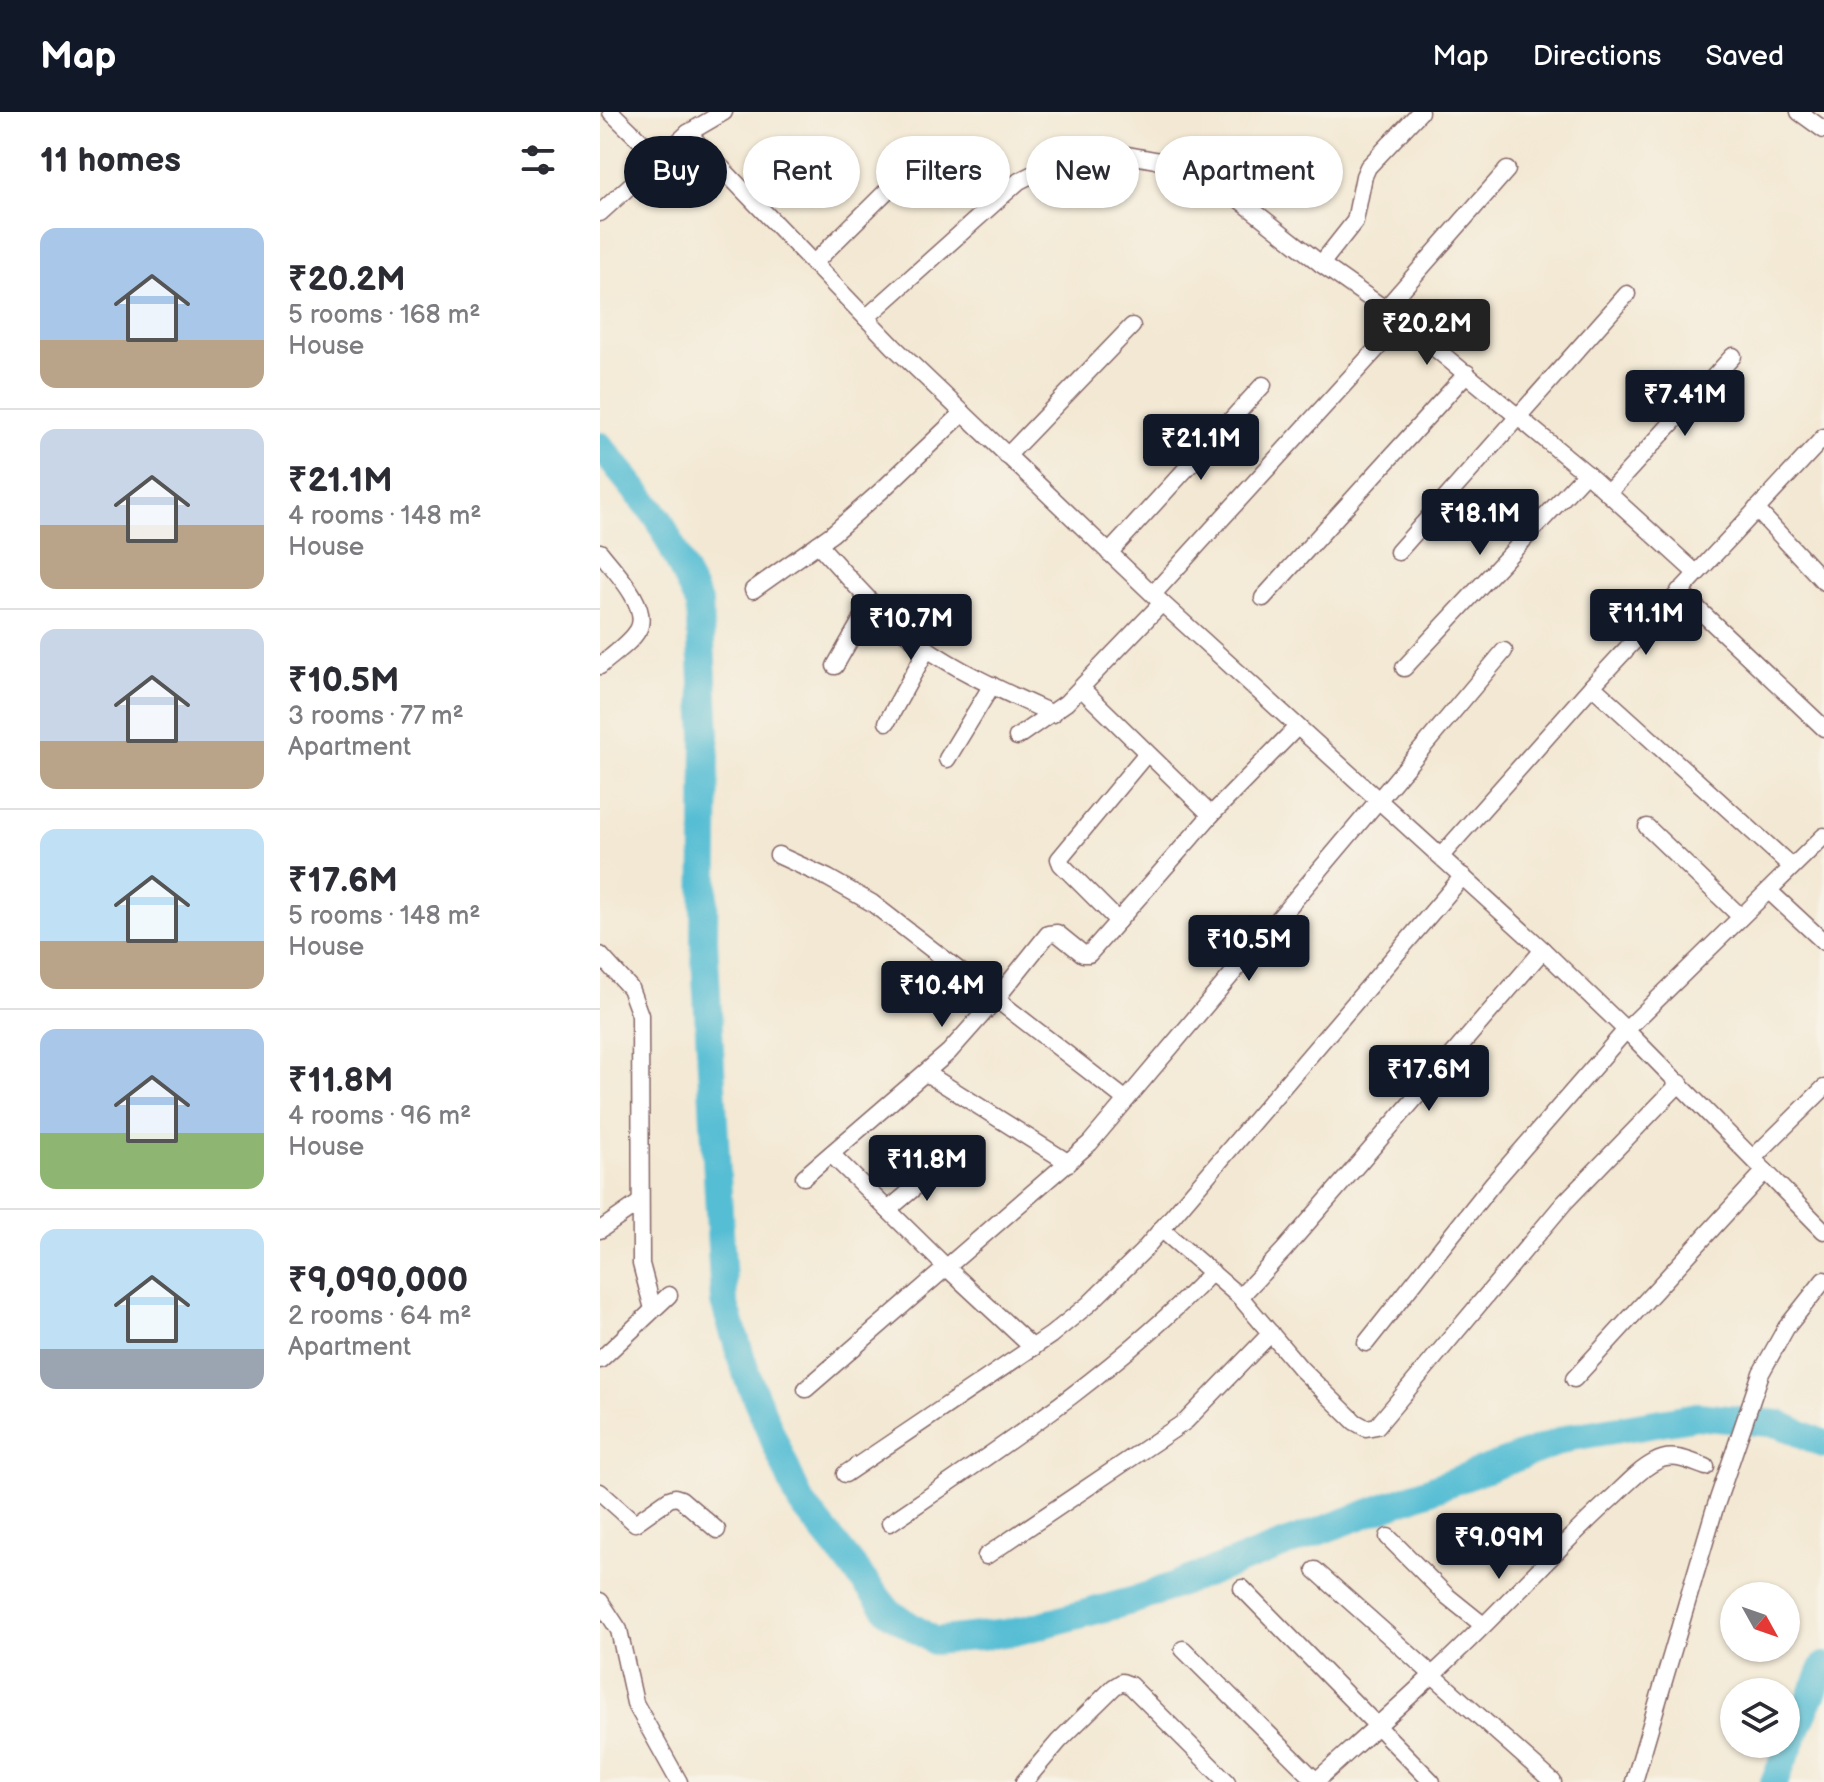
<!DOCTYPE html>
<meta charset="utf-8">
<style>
:root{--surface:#fff;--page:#f2f2f3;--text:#2b2b33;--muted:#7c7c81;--line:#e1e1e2;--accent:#111827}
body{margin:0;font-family:"Balsamiq Sans",sans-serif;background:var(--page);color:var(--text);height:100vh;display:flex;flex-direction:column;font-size:30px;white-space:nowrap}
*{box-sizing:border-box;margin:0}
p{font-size:26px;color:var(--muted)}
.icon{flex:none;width:44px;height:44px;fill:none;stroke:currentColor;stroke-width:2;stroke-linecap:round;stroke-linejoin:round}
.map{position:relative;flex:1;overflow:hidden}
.drawer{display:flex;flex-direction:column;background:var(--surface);width:600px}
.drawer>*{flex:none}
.hud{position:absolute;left:24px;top:24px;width:760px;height:72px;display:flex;gap:16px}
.needle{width:52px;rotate:130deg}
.fabs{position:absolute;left:1120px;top:1470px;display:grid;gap:16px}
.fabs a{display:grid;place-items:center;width:80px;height:80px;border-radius:50%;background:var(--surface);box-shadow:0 2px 6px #0004;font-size:40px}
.price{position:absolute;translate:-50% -68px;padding:0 18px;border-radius:8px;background:var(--accent);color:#fff;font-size:26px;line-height:52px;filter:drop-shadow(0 2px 4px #0008)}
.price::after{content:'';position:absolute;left:50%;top:48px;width:24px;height:18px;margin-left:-12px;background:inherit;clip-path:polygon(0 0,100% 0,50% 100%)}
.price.active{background:#222;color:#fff}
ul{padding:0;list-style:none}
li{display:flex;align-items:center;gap:24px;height:200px;padding:0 40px}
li+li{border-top:2px solid var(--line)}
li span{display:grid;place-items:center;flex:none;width:224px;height:160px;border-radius:16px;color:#555}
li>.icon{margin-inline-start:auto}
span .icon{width:96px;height:96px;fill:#fffc;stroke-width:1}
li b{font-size:34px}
h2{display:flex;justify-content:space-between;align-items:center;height:96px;padding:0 40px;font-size:34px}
.chip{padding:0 28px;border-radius:36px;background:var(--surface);box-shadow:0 2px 6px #0004;font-size:28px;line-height:72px}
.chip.active{background:var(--accent);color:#fff}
header{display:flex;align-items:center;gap:48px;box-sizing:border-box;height:112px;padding:0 40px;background:var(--accent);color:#fff}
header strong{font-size:38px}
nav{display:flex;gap:44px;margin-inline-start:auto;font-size:28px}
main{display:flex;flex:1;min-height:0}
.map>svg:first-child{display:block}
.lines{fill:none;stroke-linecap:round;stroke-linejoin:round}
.river{stroke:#57bed4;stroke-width:28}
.street-casing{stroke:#856566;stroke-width:19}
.street{stroke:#fff;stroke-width:16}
</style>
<header>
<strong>Map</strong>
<nav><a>Map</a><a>Directions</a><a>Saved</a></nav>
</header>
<main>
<section class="drawer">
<h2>11 homes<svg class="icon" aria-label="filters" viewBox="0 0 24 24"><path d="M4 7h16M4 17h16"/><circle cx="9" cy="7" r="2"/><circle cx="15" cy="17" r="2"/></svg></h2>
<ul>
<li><span style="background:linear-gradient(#a9c7e8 70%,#b9a48a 0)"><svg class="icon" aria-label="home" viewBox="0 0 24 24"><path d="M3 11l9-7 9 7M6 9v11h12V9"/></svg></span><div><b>₹20.2M</b><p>5 rooms · 168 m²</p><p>House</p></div></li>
<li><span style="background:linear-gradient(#c9d6e8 60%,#b9a48a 0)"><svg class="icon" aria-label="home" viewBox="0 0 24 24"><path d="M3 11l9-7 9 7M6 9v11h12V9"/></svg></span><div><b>₹21.1M</b><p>4 rooms · 148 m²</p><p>House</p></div></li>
<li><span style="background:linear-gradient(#c9d6e8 70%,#b9a48a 0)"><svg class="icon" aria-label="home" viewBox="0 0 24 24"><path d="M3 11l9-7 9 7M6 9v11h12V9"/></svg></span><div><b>₹10.5M</b><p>3 rooms · 77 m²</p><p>Apartment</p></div></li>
<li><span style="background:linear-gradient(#bfe0f5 70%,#b9a48a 0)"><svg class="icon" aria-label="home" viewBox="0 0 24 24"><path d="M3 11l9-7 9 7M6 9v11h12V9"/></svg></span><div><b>₹17.6M</b><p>5 rooms · 148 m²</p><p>House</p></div></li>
<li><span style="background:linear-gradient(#a9c7e8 65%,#8fb573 0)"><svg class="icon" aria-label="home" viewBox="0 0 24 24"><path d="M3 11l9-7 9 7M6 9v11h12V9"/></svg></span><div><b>₹11.8M</b><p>4 rooms · 96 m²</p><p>House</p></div></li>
<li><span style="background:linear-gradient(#bfe0f5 75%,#9aa5b1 0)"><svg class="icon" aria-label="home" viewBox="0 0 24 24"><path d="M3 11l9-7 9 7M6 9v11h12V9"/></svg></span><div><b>₹9,090,000</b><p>2 rooms · 64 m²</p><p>Apartment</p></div></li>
</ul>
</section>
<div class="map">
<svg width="1224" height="1670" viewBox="0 0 1224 1670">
<rect width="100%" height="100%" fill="#f7f3e8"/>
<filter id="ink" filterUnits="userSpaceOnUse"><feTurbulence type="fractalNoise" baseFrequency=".0125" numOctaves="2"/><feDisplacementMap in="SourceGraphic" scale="16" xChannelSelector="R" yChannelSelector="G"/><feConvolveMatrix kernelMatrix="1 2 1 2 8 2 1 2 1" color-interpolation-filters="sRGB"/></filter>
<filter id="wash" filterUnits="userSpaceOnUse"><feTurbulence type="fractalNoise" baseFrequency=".006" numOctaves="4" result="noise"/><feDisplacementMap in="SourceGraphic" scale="32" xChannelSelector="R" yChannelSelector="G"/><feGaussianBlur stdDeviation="1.8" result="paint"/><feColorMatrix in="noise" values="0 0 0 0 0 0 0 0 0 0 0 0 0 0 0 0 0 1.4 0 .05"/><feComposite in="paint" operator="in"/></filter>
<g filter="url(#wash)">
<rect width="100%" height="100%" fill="#f3e8d3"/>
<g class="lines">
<!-- river -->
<g class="river">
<path d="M0,334l59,73 40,86 7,130 -2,205 20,362 24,77 52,122 89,111 45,29 81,-9 120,-32 437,-163 125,-21 82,8 45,20"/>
<path d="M1174,1670l50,-116"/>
</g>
</g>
</g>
<g filter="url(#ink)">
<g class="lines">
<defs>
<g id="street">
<path d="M11,0l48,47"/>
<path d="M1199,0l25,18"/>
<path d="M88,21l206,214 268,256 381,347 83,80 198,201"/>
<path d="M0,101l88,-80 36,-21"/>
<path d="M213,152l113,-112"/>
<path d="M721,152l34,-43 9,-45 4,-9 52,-55"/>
<path d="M785,197l122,-139"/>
<path d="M266,206l153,-137 46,-23 41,-7 49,9 38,12 29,14 99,78 81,57 184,152 110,100"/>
<path d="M407,344l125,-130"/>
<path d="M1008,381l125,-137"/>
<path d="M1156,397l68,73"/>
<path d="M218,432c32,35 63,73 102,100 41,29 87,49 133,70"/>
<path d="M0,440c13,17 51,55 38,78 -8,14 -26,25 -38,36"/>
<path d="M798,440l229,-258"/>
<path d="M509,441l154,-168"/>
<path d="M153,478l79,-56 49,-43 82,-78"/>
<path d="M1079,479l145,137"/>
<path d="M553,482l249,-273"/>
<path d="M663,486l204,-225"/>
<path d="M235,554l36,-63"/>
<path d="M804,556l182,-195"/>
<path d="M992,574l200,181"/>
<path d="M481,576l130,127"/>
<path d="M287,610l40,-73"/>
<path d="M417,625l49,-34 96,-100"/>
<path d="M347,647l45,-74"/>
<path d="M1047,715l94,90"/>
<path d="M178,743l50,23 44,25 253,196"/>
<path d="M841,744l151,-170 232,-249"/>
<path d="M1169,779l55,51"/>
<path d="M518,809l-57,-57 -2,-5 88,-106"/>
<path d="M0,843l30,33 10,27 1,249 12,45"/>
<path d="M326,961l143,90"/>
<path d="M231,1042l116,114 86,80"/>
<path d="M1153,1046l71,-70"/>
<path d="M204,1065l145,-125 47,-53 52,-65 9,-1 26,21h6l122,-139 86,-88"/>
<path d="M288,1098l52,-44"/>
<path d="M561,1117l79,68 60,71 55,54 11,6 11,-2 187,-223 116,-120"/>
<path d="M0,1118l39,-27"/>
<path d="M640,1185l44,-47 259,-300"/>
<path d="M766,1231l127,-160 133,-153 198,-194"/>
<path d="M0,1248l69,-65"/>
<path d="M974,1267l191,-208"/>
<path d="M206,1277l284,-246 414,-492"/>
<path d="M245,1362l206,-139 38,-31 53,-52 321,-376"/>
<path d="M0,1380l35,31 34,-24 6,-2 6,2 36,31"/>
<path d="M290,1411c113,-77 227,-151 322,-251"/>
<path d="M788,1425l59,59 36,29"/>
<path d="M386,1444l200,-135 85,-88"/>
<path d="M715,1458l238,212"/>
<path d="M642,1476l190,194"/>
<path d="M0,1489l19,29 16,73 44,79"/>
<path d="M583,1537l133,132"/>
<path d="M424,1670l35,-41 55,-54 8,-5 8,3 97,97"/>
<path d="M715,1670c64,-58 130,-116 190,-178 36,-36 70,-73 108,-107 13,-12 26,-27 42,-35 17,-10 34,-1 51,5"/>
<path d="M1034,1670l80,-271 47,-138 25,-45 38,-48"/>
</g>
</defs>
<!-- street casing -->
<use href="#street" class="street-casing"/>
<!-- street -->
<use href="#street" class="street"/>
</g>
</g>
</svg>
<div class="fabs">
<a><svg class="needle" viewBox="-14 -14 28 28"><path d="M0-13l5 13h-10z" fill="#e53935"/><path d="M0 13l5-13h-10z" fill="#7c7c81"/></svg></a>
<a><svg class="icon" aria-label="layers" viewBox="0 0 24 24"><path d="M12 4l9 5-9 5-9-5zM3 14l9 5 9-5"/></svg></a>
</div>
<b class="price active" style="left:827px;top:255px">₹20.2M</b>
<b class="price" style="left:1085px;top:326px">₹7.41M</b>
<b class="price" style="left:601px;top:370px">₹21.1M</b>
<b class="price" style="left:880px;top:445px">₹18.1M</b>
<b class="price" style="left:1046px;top:545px">₹11.1M</b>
<b class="price" style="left:311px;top:550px">₹10.7M</b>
<b class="price" style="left:649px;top:871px">₹10.5M</b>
<b class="price" style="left:342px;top:917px">₹10.4M</b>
<b class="price" style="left:829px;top:1001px">₹17.6M</b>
<b class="price" style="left:327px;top:1091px">₹11.8M</b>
<b class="price" style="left:899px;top:1469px">₹9.09M</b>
<div class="hud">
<a class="chip active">Buy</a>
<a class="chip">Rent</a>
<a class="chip">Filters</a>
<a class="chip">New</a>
<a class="chip">Apartment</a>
</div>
</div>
</main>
